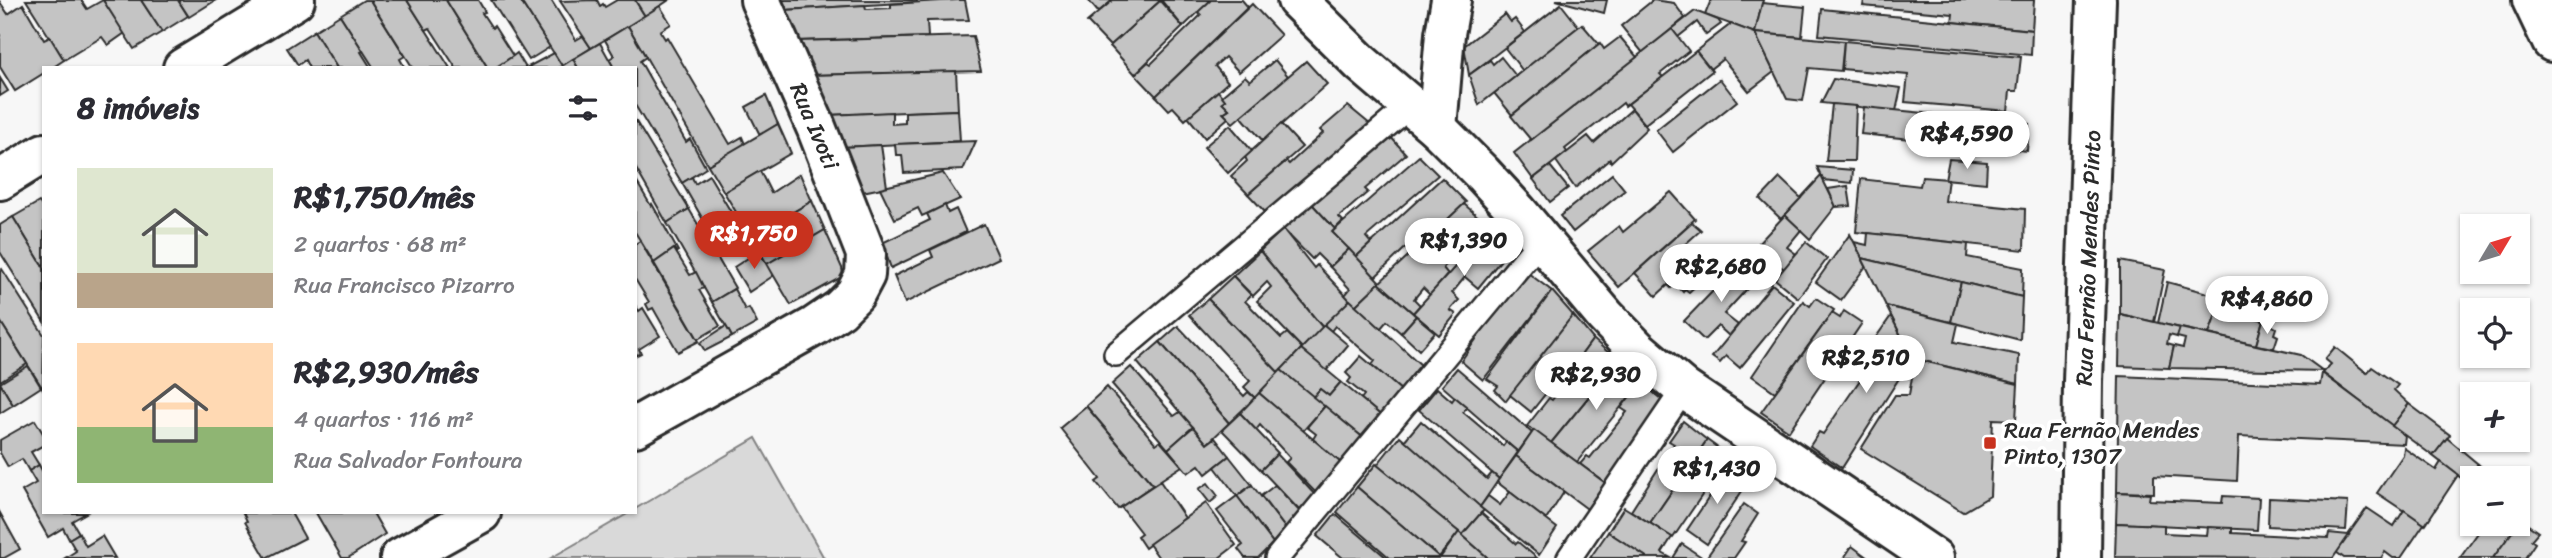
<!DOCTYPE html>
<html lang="pt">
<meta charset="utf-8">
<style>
:root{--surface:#fff;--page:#f7f7f7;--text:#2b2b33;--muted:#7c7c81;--accent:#c8321e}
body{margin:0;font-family:Sriracha,sans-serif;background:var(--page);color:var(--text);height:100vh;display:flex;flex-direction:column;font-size:26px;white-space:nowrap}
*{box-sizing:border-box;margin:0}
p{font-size:23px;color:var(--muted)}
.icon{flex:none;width:38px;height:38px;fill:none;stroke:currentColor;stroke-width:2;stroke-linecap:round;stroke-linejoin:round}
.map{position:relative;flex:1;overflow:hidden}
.details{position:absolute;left:42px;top:66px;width:595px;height:448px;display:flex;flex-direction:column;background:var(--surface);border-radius:0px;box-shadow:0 2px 5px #0004}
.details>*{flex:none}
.needle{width:46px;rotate:52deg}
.fabs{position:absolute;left:2460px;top:214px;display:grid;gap:14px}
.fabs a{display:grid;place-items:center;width:70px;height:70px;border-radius:0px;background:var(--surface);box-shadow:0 2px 5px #0004;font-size:35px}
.price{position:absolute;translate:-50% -60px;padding:0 16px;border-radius:24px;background:#fff;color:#222;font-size:23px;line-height:46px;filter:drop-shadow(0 2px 4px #0008)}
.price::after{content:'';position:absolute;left:50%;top:42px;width:21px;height:16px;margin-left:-10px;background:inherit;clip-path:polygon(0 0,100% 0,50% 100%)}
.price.active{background:var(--accent);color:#fff}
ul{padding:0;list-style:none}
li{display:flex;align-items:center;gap:21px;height:175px;padding:0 35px}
li span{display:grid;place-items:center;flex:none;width:196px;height:140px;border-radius:0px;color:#555}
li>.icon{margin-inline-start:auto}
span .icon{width:84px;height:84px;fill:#fffc;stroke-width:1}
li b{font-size:30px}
h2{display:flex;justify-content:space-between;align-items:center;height:84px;padding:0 35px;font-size:30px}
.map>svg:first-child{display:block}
.green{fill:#d9d9d9;stroke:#828282;stroke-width:2}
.building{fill:#c4c4c4;stroke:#2b2b2b;stroke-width:2}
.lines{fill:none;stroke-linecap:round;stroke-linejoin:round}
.lane-casing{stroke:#2b2b2b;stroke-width:28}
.street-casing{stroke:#2b2b2b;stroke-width:44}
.secondary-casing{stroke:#2b2b2b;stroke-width:44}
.lane{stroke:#fff;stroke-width:23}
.street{stroke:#fff;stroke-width:38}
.secondary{stroke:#fff;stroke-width:38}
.poi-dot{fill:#c8321e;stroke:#fff;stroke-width:2.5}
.labels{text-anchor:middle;stroke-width:7;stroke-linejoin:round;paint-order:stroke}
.street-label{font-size:23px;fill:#2b2b2b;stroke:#fff}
.poi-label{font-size:23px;fill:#2b2b2b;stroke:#fff;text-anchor:start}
</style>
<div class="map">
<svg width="2552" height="558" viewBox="0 0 2552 558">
<rect width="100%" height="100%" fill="#f7f7f7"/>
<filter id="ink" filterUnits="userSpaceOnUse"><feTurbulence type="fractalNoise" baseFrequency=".0143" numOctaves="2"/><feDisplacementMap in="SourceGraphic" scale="14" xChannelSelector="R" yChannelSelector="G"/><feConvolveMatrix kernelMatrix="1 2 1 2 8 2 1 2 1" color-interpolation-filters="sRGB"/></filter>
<g filter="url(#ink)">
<!-- green -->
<path class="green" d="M756,438l68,120h-273l78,-45h6v-4z"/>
<!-- building -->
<g class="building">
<path d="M26,0h55l6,9 16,-9 22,33 -17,12 -6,-8 -38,23z"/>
<path d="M103,0h38l21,32 -28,17z"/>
<path d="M141,0h37l10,16 -26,16z"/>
<path d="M178,0h38l-27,17z"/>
<path d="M364,0h6l35,56 -5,3 5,9h-31l-34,-53z"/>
<path d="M370,0h37l43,68h-37z"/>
<path d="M407,0h39l42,68h-32l-26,-40 -4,2z"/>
<path d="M446,0h32l7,12 -3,1 10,15 2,-2 19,30 -18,12h-7z"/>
<path d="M491,0h29l30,47 -21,13z"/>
<path d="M520,0h31l25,40 7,-4 8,12 -29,18z"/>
<path d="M597,0l3,6 3,-2 2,3 12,-7h18l10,16 -54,32 -31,-47z"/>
<path d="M635,0h34l-24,16z"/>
<path d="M781,0h136v2l-131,8z"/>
<path d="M957,0h8l4,20 -42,1 1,16 -130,4 -12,-31 79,-5 1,4 25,-1v-4z"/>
<path d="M1088,0h25l-15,12z"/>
<path d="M1113,0h48l-51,46 -23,-24z"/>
<path d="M1161,0h50l-28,27z"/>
<path d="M1211,0h31l6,7 -92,89 -21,-22 13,-12 3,2 50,-49 -3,-3z"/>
<path d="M1556,0h51l-3,13z"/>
<path d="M1653,0l21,3 11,15 -42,35 -22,-27z"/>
<path d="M1711,0h52l-8,33 -50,-18z"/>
<path d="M1864,0h170l-2,30 -80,-8 1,-8 -90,-8z"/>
<path d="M1160,1l23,26 -48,47 -25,-28z"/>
<path d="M0,2l8,12 15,-10 21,36 6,-3 14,23 -12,8h-8v5l-29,18 -15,-24z"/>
<path d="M1762,3l43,4 -3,30 -47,-4z"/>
<path d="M1252,4l29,31 -42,37 -14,-15 -10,9 13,16 -43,38 -12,-13 -4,3 -13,-14z"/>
<path d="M1561,4l18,23 -56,44 -18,-23z"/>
<path d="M660,6l11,18 -11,7 5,8 2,-2 63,107 12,-7 3,7 -37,21 -80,-139z"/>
<path d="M1822,9l210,21 -1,25 -212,-20z"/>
<path d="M1695,11l23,9 3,4 -15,11 -9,-13 -19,15 -6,-8z"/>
<path d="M1505,14l6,8 4,-3 10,13 -56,43 -5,-29z"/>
<path d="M340,15l23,36 -2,1 10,16h-34l-23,-37z"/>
<path d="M1582,24l17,20 -87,71 -18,-22z"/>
<path d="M1731,24l24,9 19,39 -25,19 -26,-32 -13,10 -14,-18z"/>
<path d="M628,26l18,31 -6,4 46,81 4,-3 16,29 -24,15 -47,-78v-37h-21l-5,-9 5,-3 -9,-16z"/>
<path d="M1672,29l17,22 -29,23 3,3 -38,29 -2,-3 -58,46 2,3 -34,27 -19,-26z"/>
<path d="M314,31l23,37h-28l-4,-8 -7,5 -11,-17z"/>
<path d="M1755,33l89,8 -3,30 -32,-3 -6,33 -16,-2z"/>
<path d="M973,36l8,35 -169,4 -14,-34z"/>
<path d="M1620,37l17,20 -106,83 -20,-24 89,-73 4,6z"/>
<path d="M1844,41l177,16 -4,34h-7l-2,20 -103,-9 3,-27 -66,-6z"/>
<path d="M600,43l14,25h-36l-5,-9z"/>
<path d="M1696,51l16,20 -67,53 -17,-20z"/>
<path d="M517,53l9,15h-31l18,-12z"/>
<path d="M554,53l8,13 -3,2h-33z"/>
<path d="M1501,57l15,19 -37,29 -10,-30 21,-15 3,4z"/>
<path d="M573,59l5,9h-19l3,-2z"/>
<path d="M1275,60l13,16 -55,47 -10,-10 6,-4 -7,-7 3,-2 -3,-4 23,-20 5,5z"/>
<path d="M1306,61l21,23 -64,57 -22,-25z"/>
<path d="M956,71l2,39 -129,5 -17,-40z"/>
<path d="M0,78l8,13 -8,5z"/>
<path d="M1720,79l17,22 -64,51 -17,-22z"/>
<path d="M1833,79l68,9 -5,23 -75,-8z"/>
<path d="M1218,91l7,9 -3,2 7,7 -6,4 5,5 -23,20 -17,-21z"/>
<path d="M766,96l12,28 -18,11 -14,-28z"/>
<path d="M1832,104l24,2 -2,55h-28z"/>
<path d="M1348,106l23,19 -104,89 -19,-20 38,-33 3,3 34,-31 -3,-3z"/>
<path d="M1864,107l100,10 -3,27 -100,-10z"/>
<path d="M1632,109l15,19 -36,34 -1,-3 -35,29 -19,-27 32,-25 6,7z"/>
<path d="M958,110l2,31 -117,6 -14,-32 63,-3v12l13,-1v-11z"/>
<path d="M1964,117l65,7 -2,27 -66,-7z"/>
<path d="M635,120l54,89 -22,14 -32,-56z"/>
<path d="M778,124l13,29 -67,39 -16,-27z"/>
<path d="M1281,124l21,23 -54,47 -17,-18 16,-15 -2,-4z"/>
<path d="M1230,125l22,26 -24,22 -24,-26z"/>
<path d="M1389,135l17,19 -41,35 3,3 -29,25 4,4 -8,8 -23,-25z"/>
<path d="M976,141l-13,29 -59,3 -2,-18h-6l-1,-11z"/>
<path d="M881,145l6,42 -25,5 -19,-45z"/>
<path d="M1419,156l19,19 -72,62 5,6 -15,14 -24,-25z"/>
<path d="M1949,159l38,3 -1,21 -41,-4z"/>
<path d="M1550,166l18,22 -18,14 -17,-23z"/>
<path d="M1817,167l36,3 -1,13 -29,-3z"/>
<path d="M760,171l11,22 29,-19 12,27 -61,36 -27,-45z"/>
<path d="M943,173l17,26 -38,17 -4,-8 -23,11 -15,-31z"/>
<path d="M1612,174l13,16 -52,42 -13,-16z"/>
<path d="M709,175l35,59 -24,15 -38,-66 10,-6 3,7z"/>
<path d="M1821,176l15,30 -26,33 -25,-24z"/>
<path d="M1922,177l26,2 -3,22 80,8 -1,41 -168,-18 5,-53 59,7z"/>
<path d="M1442,178l24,24 -42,40 -6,-6 -43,41 -19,-20z"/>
<path d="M1780,178l21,20 -20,21 -21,-20z"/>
<path d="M635,179l16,27 1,-2 26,47 -2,1 -2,-3 -20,14 -19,-31z"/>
<path d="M1848,186l3,20 -15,1 -8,-18z"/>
<path d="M1671,192l24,27 -76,68 -31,-36 31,-25 4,6z"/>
<path d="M812,201l13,29 -58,34 -16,-27z"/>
<path d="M39,202l5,7v59l-31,-51z"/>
<path d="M1312,204l23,25 -3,3 17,17 -19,18 -13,-13 -5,5 -29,-30z"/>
<path d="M1464,204l27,24 -31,34 -7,-6 -10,12 5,6 -18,21 -7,-7 -9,11 6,6 -7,8 -34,-30z"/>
<path d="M945,205l3,8 8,-4 10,23 -75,36 -9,-25 48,-23 -3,-6z"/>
<path d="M689,209l46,79 -23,14 -45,-79z"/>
<path d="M1785,215l16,15 -14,17 9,7 -12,15 -9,-7 -16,19 -18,-19z"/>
<path d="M13,217l31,51v54l-44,-70v-27z"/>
<path d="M1692,222l9,8 -19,17 26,28 -19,17 -4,-3 -2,3 -8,-9 -4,5 -3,-3 -12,11 -21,-23z"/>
<path d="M984,224l15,34 -94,45 -11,-27 39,-19 -3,-7z"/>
<path d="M1494,224l20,20 -36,44 -13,-11 -13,16 7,7 -9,10 6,4 -17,21 -26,-22z"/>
<path d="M1283,229l31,39 3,-3 33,35 -27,28 -63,-77z"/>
<path d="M825,230l17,38 1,6 -3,4 -49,27 -24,-41z"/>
<path d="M1868,233l100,11 -1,13 56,11 -1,29 -160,-39 -8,-16 13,3z"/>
<path d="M1850,234l16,32 -25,34 -25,-18z"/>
<path d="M640,241l59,100 -21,11 -25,-44 -4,2 -3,-6 3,-2 -14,-23v-35z"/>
<path d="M1806,242l21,17 -29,39 -23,-19z"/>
<path d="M674,249l16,26 6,-3 8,16 -5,2 21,36 -22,13 -44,-76z"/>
<path d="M1349,249l31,33 -25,24 -10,-11 5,-6 -20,-22z"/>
<path d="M759,251l14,25 -24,16 -15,-25z"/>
<path d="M1260,251l63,77 -21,20 -45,-47 14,-14 -4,-5 -14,14 -20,-20z"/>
<path d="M1862,258l99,24 -10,40 -65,-16z"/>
<path d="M2120,261l45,9 -11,52 -34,-8z"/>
<path d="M1741,262l16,16 -33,36 14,11 -9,11 -11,-10 -14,14 -20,-19z"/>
<path d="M2,269l42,66 -1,54 -43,-68v-50z"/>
<path d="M1524,270l28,21 -69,89 -22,-19z"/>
<path d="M1233,276l18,19 -6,6 36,37 6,-5 15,15 -23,25 -71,-74z"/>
<path d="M1961,282l61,15 -2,43 -69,-18z"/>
<path d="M2167,282l55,15 -13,37 -51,-11z"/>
<path d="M1379,283l37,33 -15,17 -14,-12 -7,8 -25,-23z"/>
<path d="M1772,284l22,18 -54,66 -14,-12 -6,7 -8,-6z"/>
<path d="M734,289l11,21 4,-2 8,15 -25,14 -20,-35z"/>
<path d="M1552,291l21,24 -67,86 -11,-11 3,-4 -11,-7z"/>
<path d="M1816,298l18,12 -59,82 -23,-16 51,-75 7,5z"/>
<path d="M1208,299l71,74 -24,25 -11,-11 6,-6 -61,-66z"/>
<path d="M1350,300l72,66 -19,26 -31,-27 3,-4 -40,-35 -4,5 -7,-6z"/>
<path d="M635,305l4,6 4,-3 17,28 -21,13 2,4 -6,3z"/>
<path d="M1886,306l72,18 -4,18 65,13 -1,29 -106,-26z"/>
<path d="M2219,307l44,13 -7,25 -47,-11z"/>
<path d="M1844,311l18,12 -73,108 -28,-19 71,-99 8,5z"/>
<path d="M2120,314l60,14 -3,9 -8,-2 -2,9 7,2 -5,22 -50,-2z"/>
<path d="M1573,315l20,24 -19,26 -4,-2 -39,49 -21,-17z"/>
<path d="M1416,316l19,16 -16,18 -18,-17z"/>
<path d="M1891,316l21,42 -70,110 -32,-22 9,-14 4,2 41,-60 -9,-7z"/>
<path d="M2263,320l13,8 -2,6 4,2 -4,12 -18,-3z"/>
<path d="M0,321l27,43 -27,17z"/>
<path d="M1324,325l24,20 -22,26 -25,-22z"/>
<path d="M726,326l6,11 -27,14 -5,-8z"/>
<path d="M1178,326l66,70 4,-4 7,6 -26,25 -69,-81z"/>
<path d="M2180,328l121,27 22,16 -154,-3 5,-22 9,2 2,-9 -8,-2z"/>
<path d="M1593,339l25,22 -67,82 -24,-17 22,-28 3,2 25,-32 -3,-3z"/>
<path d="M1160,342l69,81 -22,21 -70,-82z"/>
<path d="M2335,347l32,26 5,-6 26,18 -4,5 15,14 -17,22 -69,-53 8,-9 -6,-5z"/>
<path d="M1301,349l40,33 -12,14 -9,-7 -7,8 -32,-27z"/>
<path d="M1361,356l42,36 -19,26 -23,-19 3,-4 -16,-13 3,-4 -5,-5z"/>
<path d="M1915,359l103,25 -2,36 -23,-1 -3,77 -27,16 -102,-63 34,-54h14z"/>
<path d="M1618,361l23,21 -64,80 -26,-19z"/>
<path d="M28,366l13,21 -28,18 -13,-22z"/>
<path d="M1131,367l43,49 6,-4 13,15 -25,22 -56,-65z"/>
<path d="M1457,368l75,65 -14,19 -76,-66z"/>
<path d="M1281,370l44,36 -22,25 -44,-38z"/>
<path d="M2322,373l83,62 -1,9 -165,-8 -2,45 -83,-5v17l-37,-1 2,-116 201,9z"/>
<path d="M1341,382l43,36 -18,22 -53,-43 7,-8 9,7z"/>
<path d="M1641,382l22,19 -55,84 -28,-21 7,-8 3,2 37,-46 -6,-4z"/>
<path d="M0,383l13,22 -13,8z"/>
<path d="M1107,387l49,57 4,-3 22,25 -29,19 -67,-79z"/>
<path d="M1437,388l15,13 3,-4 12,10 -4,5 40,34 3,-4 12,10 -19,27 -80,-69z"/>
<path d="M1259,393l87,74 -27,29 -33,-34 4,-4 -30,-33 -4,5 -16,-17z"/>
<path d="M2409,404l41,31 -17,21 -41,-30z"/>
<path d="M1086,406l67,79 -35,24 -22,-27 4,-3 -40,-51z"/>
<path d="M1325,406l41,34 -20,27 -33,-28 3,-5 -9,-7z"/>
<path d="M1240,413l38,40 -17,17 -39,-40z"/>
<path d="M35,420l9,15v10l-13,7 8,13 -10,6 -7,-12 -14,8 -8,-14v-13z"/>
<path d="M1421,421l66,58 5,-6 7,6 -19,28 -76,-66z"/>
<path d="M1683,421l24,19 -57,83 -19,-12 43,-67 -5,-3z"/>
<path d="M1193,427l14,17 8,-6 14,18 -23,18 -7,-9 -11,8 -20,-24z"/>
<path d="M1534,430l74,55 -14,29 -78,-58z"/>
<path d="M1400,436l84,74 -22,25 -85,-70z"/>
<path d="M2447,438l31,26 -13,17 -32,-25z"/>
<path d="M1707,440l22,16 -6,9 5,4 -9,13 -6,-3 -40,59 -23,-15z"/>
<path d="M2404,448l32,22 5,-8 17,13 -33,50 -48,-32 26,-38z"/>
<path d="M1277,454l39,42 -16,15 -39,-41z"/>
<path d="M1229,456l23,29 -15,11 -22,-29z"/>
<path d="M1516,456l48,36 -18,28 -49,-38z"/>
<path d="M1376,464l83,68 -20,25 -82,-70z"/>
<path d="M2478,464l16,14h-21v8l-8,-5z"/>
<path d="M39,465l5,9v39h42l-14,8 7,12 -10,6 -6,-11 -15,9 -26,-46 14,-8 -7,-12z"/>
<path d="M1728,469l20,13 -41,62 -20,-14z"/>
<path d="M1160,481l25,37 -40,30 -8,-12 4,-3 -20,-26z"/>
<path d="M1208,483l10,13 -8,7 -11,-14z"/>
<path d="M1252,485l34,44 -13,14 -36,-47z"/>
<path d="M1275,485l26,28 -15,16 -25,-33z"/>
<path d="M1357,487l82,70 -1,1h-48l-53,-46z"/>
<path d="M1510,492l47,36 -18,27 -59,-48 8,-11 12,9z"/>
<path d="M2117,492l33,2 -1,6 73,3 1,-7 36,2 -2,32 -141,-7z"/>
<path d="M1237,496l36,47 -15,15h-13l-7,-9 5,-4 -26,-34z"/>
<path d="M2269,498l79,4 -2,28 -78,-4z"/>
<path d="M1206,503l30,42 -17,13h-60l-10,-14z"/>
<path d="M1744,504l14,10 -17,27 4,1 -11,16h-28z"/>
<path d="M1624,507l48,30 -10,16 9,5h-23l-40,-26z"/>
<path d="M2367,508l27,18 10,-16 20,14 -23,34h-8l-8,-6 -4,6h-37l-8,-6z"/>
<path d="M0,513l20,36 -16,9h-4z"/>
<path d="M243,513h48l14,25 -39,20 -21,-36 2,-1z"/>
<path d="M316,513h57l12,21 -37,24h-6z"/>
<path d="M1481,513l35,31 2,-2 19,16h-49l-26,-23z"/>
<path d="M1335,514l52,44h-44l-26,-22z"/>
<path d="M2518,518l3,2 -28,38h-33l25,-35h33z"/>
<path d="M2521,520l17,12 -7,8 4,3 -10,15h-32z"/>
<path d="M2116,523l48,2v8l43,2 1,-8 24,1v5l96,5 1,-5 20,2 -16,23 -218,-1z"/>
<path d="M1459,532l3,3 26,23h-48z"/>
<path d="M1608,532l40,26h-58z"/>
<path d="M79,533l7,13 16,-10 13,22h-50l11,-7 -7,-12z"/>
<path d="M1682,544l21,14h-30z"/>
<path d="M1852,546l16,12h-24z"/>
</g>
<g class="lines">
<defs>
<g id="lane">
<path d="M1116,354l295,-249"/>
<path d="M1277,558l264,-318"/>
<path d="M1569,558l115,-169"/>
</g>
<g id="street">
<path d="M1297,0l65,64 75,64 45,45 35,38 88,105 32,33 47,40 250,169"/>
<path d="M2532,0l20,42"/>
<path d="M183,68l112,-68"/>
<path d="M1437,128l8,-94 6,-34"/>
<path d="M0,180l44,-27"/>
<path d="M635,427l180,-101 25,-17 15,-15 10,-19 1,-21 -50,-127 -56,-127"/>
<path d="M400,558l81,-45"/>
</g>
<path id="secondary" d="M2081,558l2,-176 13,-382"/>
</defs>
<!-- lane casing -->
<use href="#lane" class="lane-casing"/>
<!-- street casing -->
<use href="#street" class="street-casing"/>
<!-- secondary casing -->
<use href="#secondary" class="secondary-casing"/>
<!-- lane -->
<use href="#lane" class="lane"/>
<!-- street -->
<use href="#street" class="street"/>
<!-- secondary -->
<use href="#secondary" class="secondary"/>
</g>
</g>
<!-- markers -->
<rect class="poi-dot" x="1983" y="436" width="14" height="14" rx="3.5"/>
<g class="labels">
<!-- street labels -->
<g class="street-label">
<text transform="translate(815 126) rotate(67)" y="8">Rua Ivoti</text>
<text transform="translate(2088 258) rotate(-88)" y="8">Rua Fernão Mendes Pinto</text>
</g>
<!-- poi labels -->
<g class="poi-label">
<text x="2004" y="438">Rua Fernão Mendes<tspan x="2004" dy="26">Pinto, 1307</tspan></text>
</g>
</g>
</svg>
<div class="fabs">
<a><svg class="needle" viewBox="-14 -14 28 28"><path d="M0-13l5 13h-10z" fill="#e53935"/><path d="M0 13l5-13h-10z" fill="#7c7c81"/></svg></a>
<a><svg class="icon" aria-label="locate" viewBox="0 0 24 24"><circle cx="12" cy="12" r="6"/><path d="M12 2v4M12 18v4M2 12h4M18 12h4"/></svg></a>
<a>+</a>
<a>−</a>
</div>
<b class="price" style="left:1967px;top:171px">R$4,590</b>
<b class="price active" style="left:754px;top:271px">R$1,750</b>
<b class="price" style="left:1464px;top:278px">R$1,390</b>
<b class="price" style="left:1721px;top:304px">R$2,680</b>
<b class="price" style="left:2267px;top:336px">R$4,860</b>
<b class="price" style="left:1866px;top:395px">R$2,510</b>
<b class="price" style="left:1596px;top:412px">R$2,930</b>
<b class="price" style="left:1717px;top:506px">R$1,430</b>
<section class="details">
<h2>8 imóveis<svg class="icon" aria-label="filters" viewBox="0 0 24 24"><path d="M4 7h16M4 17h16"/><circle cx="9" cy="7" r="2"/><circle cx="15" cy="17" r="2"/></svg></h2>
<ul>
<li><span style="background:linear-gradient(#dfe7d0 75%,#b9a48a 0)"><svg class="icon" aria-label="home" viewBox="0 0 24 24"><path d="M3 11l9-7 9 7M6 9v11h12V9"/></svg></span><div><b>R$1,750/mês</b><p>2 quartos · 68 m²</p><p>Rua Francisco Pizarro</p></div></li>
<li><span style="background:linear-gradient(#ffd9b3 60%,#8fb573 0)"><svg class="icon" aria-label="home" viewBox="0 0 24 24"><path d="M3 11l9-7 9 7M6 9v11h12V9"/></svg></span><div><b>R$2,930/mês</b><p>4 quartos · 116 m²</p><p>Rua Salvador Fontoura</p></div></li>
</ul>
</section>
</div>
